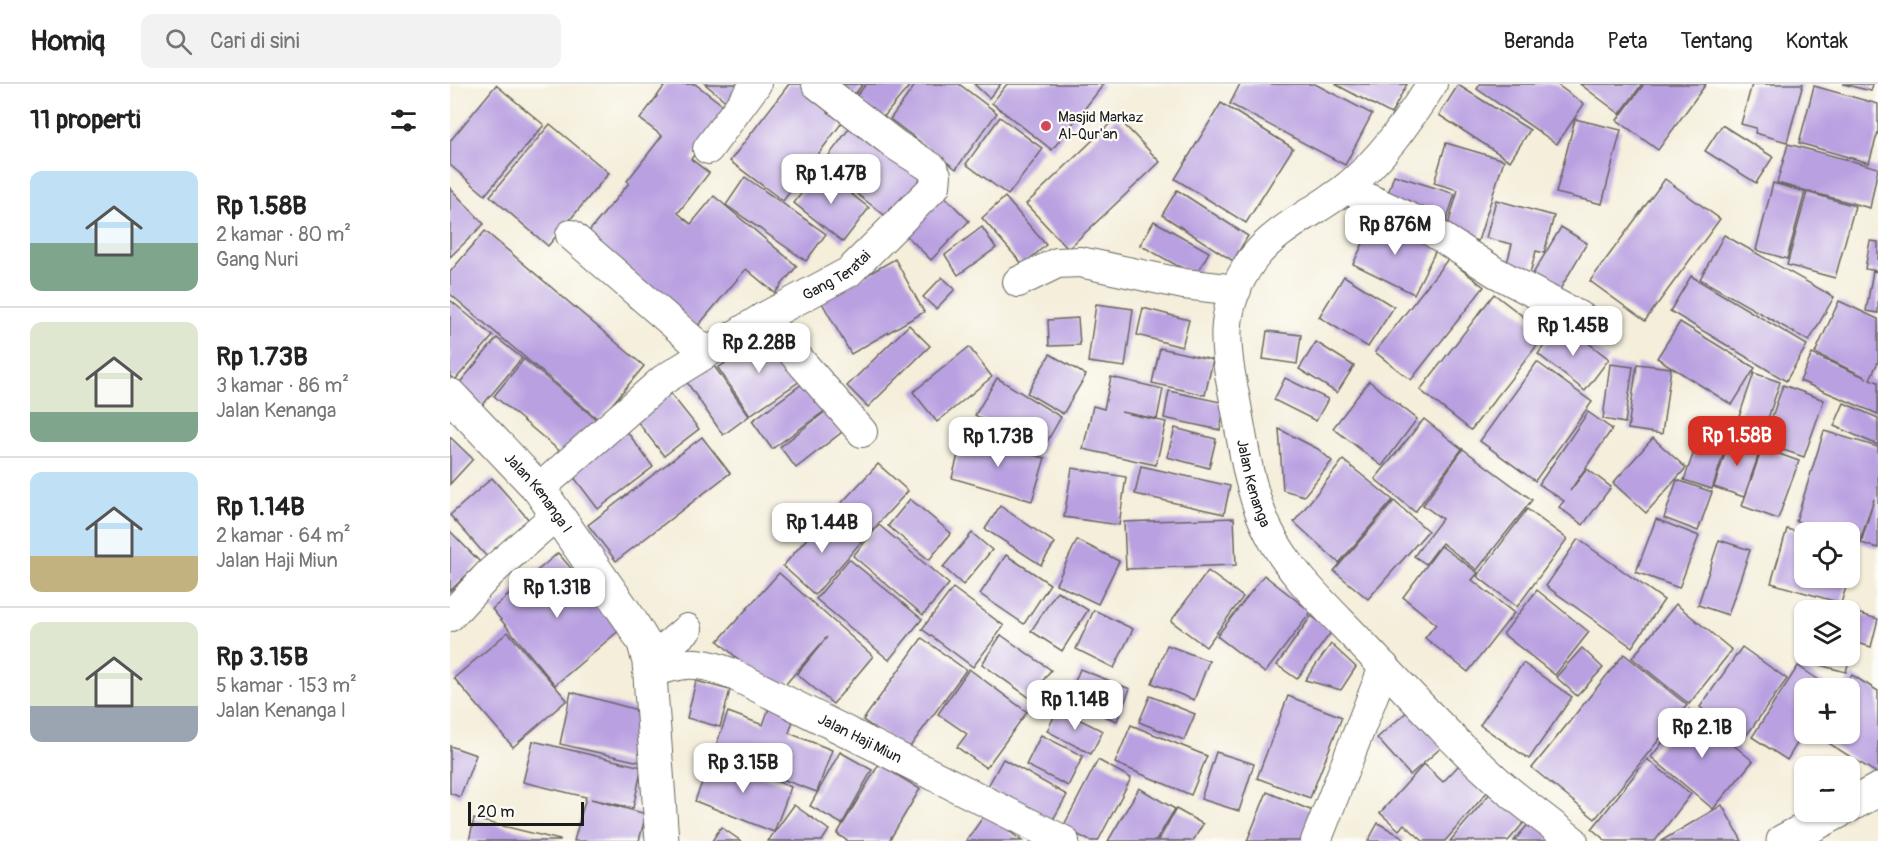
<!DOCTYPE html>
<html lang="id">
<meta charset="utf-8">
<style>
:root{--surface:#fff;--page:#f2f2f2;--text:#222;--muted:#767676;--line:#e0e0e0;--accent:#d93025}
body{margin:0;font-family:Pangolin,sans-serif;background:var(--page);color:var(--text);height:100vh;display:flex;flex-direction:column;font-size:22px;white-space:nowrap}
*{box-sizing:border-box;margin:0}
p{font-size:20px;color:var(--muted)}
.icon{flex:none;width:33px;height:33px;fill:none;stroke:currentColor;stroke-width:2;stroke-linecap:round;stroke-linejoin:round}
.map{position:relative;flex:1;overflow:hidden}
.details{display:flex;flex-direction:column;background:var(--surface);width:450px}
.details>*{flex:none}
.controls{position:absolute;left:1344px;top:438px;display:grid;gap:12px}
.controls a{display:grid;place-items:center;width:66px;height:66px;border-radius:12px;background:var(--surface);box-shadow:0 2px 4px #0004;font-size:30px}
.scale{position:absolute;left:18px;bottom:15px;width:116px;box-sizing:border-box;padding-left:6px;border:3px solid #1c1c1c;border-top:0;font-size:16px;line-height:21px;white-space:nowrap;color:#1c1c1c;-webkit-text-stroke:4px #fdfcf7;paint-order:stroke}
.price{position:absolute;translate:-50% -51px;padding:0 14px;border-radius:12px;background:#fff;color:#222;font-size:20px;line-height:39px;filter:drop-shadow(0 2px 3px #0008)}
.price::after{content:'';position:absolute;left:50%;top:36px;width:18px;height:14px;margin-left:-9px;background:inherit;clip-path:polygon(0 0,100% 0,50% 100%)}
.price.current{background:var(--accent);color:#fff}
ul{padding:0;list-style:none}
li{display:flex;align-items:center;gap:18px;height:150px;padding:0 30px}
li+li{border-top:2px solid var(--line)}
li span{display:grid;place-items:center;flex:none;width:168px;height:120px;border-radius:12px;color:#555}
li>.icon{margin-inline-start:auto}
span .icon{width:72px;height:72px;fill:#fffc;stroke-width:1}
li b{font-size:26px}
h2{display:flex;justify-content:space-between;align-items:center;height:72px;padding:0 30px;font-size:26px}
header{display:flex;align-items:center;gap:36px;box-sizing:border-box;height:84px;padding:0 30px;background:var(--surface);border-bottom:2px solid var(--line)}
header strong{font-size:28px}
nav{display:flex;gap:33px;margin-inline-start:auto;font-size:21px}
.search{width:420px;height:54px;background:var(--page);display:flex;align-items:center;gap:15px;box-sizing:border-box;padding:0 21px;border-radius:12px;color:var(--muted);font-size:22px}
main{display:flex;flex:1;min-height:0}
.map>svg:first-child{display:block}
.building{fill:#b9a0e1}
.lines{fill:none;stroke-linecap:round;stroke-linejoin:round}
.minor-casing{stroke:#68665e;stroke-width:32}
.tertiary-casing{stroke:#68665e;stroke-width:35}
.minor{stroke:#fff;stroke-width:30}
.tertiary{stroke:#fff;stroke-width:33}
.poi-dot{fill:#d1495b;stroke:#fdfcf7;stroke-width:2}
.labels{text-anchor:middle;stroke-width:4.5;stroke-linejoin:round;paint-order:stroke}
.poi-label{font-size:15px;fill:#1c1c1c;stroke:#fdfcf7;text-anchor:start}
.street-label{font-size:15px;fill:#1c1c1c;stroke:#fdfcf7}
</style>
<header>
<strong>Homiq</strong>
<div class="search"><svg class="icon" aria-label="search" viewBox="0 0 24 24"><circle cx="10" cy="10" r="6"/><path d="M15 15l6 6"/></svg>Cari di sini</div>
<nav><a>Beranda</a><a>Peta</a><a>Tentang</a><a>Kontak</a></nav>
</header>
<main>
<section class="details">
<h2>11 properti<svg class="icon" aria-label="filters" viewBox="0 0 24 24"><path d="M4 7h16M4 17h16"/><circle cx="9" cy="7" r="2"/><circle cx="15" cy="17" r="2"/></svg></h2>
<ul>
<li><span style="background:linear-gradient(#bfe0f5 60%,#7fa58c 0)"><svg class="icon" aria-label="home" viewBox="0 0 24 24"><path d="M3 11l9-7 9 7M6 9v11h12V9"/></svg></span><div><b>Rp 1.58B</b><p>2 kamar · 80 m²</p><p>Gang Nuri</p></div></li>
<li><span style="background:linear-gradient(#dfe7d0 75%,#7fa58c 0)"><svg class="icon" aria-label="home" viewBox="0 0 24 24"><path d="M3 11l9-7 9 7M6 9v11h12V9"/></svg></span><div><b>Rp 1.73B</b><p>3 kamar · 86 m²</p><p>Jalan Kenanga</p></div></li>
<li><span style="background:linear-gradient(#bfe0f5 70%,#c2b280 0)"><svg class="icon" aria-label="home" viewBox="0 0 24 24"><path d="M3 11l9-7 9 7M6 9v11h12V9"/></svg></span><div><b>Rp 1.14B</b><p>2 kamar · 64 m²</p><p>Jalan Haji Miun</p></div></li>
<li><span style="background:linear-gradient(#dfe7d0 70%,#9aa5b1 0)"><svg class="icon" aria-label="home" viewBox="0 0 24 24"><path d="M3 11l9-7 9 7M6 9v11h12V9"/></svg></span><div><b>Rp 3.15B</b><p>5 kamar · 153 m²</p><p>Jalan Kenanga I</p></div></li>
</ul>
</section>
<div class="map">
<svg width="1428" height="757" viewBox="0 0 1428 757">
<rect width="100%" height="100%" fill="#fdfcf7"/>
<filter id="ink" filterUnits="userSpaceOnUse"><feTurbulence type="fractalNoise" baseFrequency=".0167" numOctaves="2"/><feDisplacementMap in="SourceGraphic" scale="12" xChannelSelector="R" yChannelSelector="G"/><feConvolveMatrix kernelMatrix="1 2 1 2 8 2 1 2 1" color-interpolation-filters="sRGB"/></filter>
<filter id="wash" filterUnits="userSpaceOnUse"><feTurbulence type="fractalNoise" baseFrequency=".008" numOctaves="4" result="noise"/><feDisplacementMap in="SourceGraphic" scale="24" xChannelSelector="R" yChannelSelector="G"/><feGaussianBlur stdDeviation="1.35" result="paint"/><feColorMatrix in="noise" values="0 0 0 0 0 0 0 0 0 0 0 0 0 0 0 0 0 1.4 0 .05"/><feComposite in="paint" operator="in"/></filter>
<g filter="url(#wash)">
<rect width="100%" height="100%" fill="#f4eeda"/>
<g id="blocks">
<!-- building -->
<g class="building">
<path d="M216,0h29l33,25 -37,50 18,14 -31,40 13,11 23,-28 83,70 -22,27 -29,-24 -49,58 -111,-92 43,-52 -2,-2 35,-45 -22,-17z"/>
<path d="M255,0h39l-16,19z"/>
<path d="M339,0h16l42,32 -64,85 -53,-40z"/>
<path d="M377,0h36l-14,18z"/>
<path d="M416,0h45l-29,35 -27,-21z"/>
<path d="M466,0h43l38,29 -41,56 -66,-50z"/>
<path d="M524,0h27l-12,14z"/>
<path d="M557,0h97l-52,66 -60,-47z"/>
<path d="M790,0h75l57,30 -27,51 -115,-61z"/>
<path d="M885,0h72l-16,30z"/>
<path d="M1030,0h76l28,20 -27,40 -80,-55z"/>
<path d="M1130,0h62l-22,30z"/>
<path d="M1194,0h62l-48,66 -41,-30z"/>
<path d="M1302,0h51l-16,58 -32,-9 1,-5 -15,-4z"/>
<path d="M1393,0h30l-2,7z"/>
<path d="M46,1l48,40 -59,70 -35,-30v-24z"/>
<path d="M1008,1l72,45 -20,31 -71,-46z"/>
<path d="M1364,2l64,18v28l-9,31 -70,-20z"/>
<path d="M771,19l72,45 -47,75 -71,-44z"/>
<path d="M550,33l43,32 -35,46 -42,-31z"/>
<path d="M667,33l43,45 -92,87 -42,-45z"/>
<path d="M407,34l71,55 -36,48 -71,-55z"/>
<path d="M1125,35l46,11 -19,74 -46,-11z"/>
<path d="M100,40l59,49 -61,73 -58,-50z"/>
<path d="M1272,41l51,32 -17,26 -51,-32z"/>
<path d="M996,59l58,17 -26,81 -32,-9 12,-42 -24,-7z"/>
<path d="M1338,60l90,24 -8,40 -93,-25z"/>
<path d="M370,85l49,39 -26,34 -49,-39z"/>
<path d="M944,91l61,19 -9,28 -61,-19z"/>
<path d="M295,93l81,57 -20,27 -80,-56z"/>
<path d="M1215,95l55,40 -75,102 -55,-40z"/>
<path d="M1323,99l32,9 -18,67 -31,-9z"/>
<path d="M0,104l34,36 -34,33z"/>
<path d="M727,106l71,46 -15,25 -71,-46z"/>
<path d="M1357,108l48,14 -20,72 -48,-13z"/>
<path d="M491,109l28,28 -38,39 -28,-28z"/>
<path d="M555,113l41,48 -23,20 -41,-47z"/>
<path d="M1046,116l58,16 -10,37 -8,-2 -6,22 -24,-6 6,-23 -26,-6z"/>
<path d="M926,133l61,31 -23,46 -61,-30z"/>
<path d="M704,137l55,31 -13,24 -56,-31z"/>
<path d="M532,143l14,21 -38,27 -13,-20z"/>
<path d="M1111,143l26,16 -32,55 -27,-16z"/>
<path d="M35,147l159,135 -45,54 -149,-126v-22z"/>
<path d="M1274,151l110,62 -25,44 -109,-62z"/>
<path d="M1420,157l8,1v29l-13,-2z"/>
<path d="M445,175l29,53 -73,42 -30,-53z"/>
<path d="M998,175l36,28 -73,93 -36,-28z"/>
<path d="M1423,187l5,1v41l-12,-2z"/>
<path d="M894,192l50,31 -26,40 -49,-30z"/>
<path d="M1241,192l116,69 -21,36 -116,-70z"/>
<path d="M492,193l13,12 -19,20 -13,-12z"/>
<path d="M1044,210l52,40 -75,96 -51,-40z"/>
<path d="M0,216l43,36 -38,44 -5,-4z"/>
<path d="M1389,217l39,18v43l-8,17 8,3v32l-78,-33 12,-27 55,24 -52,-25z"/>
<path d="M646,220l37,5 -8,58 -37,-5z"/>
<path d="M693,224l46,12 -7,27 -45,-12z"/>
<path d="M628,234l2,27 -31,1 -1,-26z"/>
<path d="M1111,238l48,37 -24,32 -47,-37z"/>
<path d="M1230,238l75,46 -23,37 -75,-47z"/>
<path d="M459,241l21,21 -62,61 -21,-21z"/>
<path d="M817,247l34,4 -4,29 -34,-5z"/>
<path d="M318,250l32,47 -50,34 -32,-47z"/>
<path d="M47,254l25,20 -41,49 -24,-21z"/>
<path d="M866,258l38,24 -17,27 -38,-24z"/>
<path d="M519,263l23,30 -55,45 -24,-30z"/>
<path d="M710,264l53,12 -8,35 -53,-12z"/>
<path d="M600,270l36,21 -23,39 -36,-21z"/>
<path d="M74,275l74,62 -30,37 -74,-62z"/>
<path d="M1087,278l55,40 -57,79 -55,-40z"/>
<path d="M262,279l37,53 -26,19 -37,-54z"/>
<path d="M1160,280l23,3 -8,56 -22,-4z"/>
<path d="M1187,280l34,4 -9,66 -34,-5z"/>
<path d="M1304,289l26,9 -20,61 -27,-9z"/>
<path d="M661,293l52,12 -6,30 -36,-7 45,10 -10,43 -73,-16 10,-43 11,3z"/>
<path d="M547,294l64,39 -21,37 -65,-39z"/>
<path d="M835,294l43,21 -12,22 -42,-21z"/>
<path d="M356,297l20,29 -54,39 -20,-28z"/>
<path d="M919,297l48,38 -35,47 -49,-38z"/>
<path d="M1333,301l41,15 -20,57 -41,-14z"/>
<path d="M217,305l32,40 -35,27 -31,-40z"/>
<path d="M719,307l56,12 -5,27 -56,-12z"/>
<path d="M1394,319l34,15v27l-44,-19z"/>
<path d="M385,320l16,21 -55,43 -16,-21z"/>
<path d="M1138,328l24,17 -42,62 17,-22 24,18 -28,38 -24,-18 5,-6 -25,-17z"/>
<path d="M974,335l38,30 -47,63 -40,-33z"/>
<path d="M725,344l41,11 -7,29 -42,-11z"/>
<path d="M829,345l39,20 14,12 -28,35 -21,-6z"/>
<path d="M176,346l27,37 -55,42 -28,-37z"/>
<path d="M1374,347l54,16v101l-17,-5 13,-44 -14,42 -10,-4v-5h-16l-38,-11z"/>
<path d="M513,352l82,22 -13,43 -80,-23z"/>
<path d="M0,353l23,22 -23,25z"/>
<path d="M252,353l28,36 -114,88 -28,-36z"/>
<path d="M1203,354l33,30 -40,45 -33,-30z"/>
<path d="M1280,354l31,10 -17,49 -30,-10z"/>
<path d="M1247,359l27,10 -12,36 -28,-9z"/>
<path d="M1312,364l37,13 -21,58 -36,-13z"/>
<path d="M1013,365l69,51 -55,70 -35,-27 -16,21 -12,-8 28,-37 -19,-14z"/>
<path d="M893,376l50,40 -54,63 -45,-41z"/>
<path d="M428,380l30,27 -45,49 -30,-28z"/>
<path d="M691,382l89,20 -6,28 -89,-20z"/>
<path d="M622,384l54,9 -7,48 -55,-8z"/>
<path d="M42,394l37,42 -42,37 -37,-42z"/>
<path d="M1227,396l35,12 -14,39 -34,-13z"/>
<path d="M460,415l41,34 -22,27 -41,-34z"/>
<path d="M944,417l34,30 -60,68 -34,-28z"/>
<path d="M550,422l55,37 -14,22 -56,-36z"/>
<path d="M1077,425l40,30 -50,68 -40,-31z"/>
<path d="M379,429l32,29 -46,53 -32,-29z"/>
<path d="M784,434l2,47 -110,4 -2,-47z"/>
<path d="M1206,435l43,17 -20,52 -43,-16z"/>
<path d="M429,441l70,59 -26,31 -70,-59z"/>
<path d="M1337,445l17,5v44h45l-8,25 -70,-20z"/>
<path d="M0,447l30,31 -30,29z"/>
<path d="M522,449l20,17 -29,35 -20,-18z"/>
<path d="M1128,455l86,61 -32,47 -86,-61z"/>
<path d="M627,456l42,21 -21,43 -42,-20z"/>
<path d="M1269,456l31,10 -22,65 -30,-10z"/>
<path d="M991,462l37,27 -6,7 42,33 -46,59 -43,-34 11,-14 -33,-27z"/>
<path d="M1400,463l7,3 -7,24z"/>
<path d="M108,469l64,75 -67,57 -63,-76z"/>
<path d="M556,471l44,29 -26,40 -44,-30z"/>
<path d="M399,475l73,60 -33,41 -73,-61z"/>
<path d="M758,487l35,26 -37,50 -35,-26z"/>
<path d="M329,489l94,83 -40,48 -36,-30 30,-37 -50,57 -59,-53z"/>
<path d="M814,491l47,37 -46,61 -48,-37z"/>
<path d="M503,504l51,38 -31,41 -51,-38z"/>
<path d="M1087,506l52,42 -34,43 -52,-41z"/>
<path d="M607,507l31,19 -26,41 -31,-20z"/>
<path d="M1359,517l35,9h-37z"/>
<path d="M1226,520l56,46 -43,54 -57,-46z"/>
<path d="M644,526l39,19 -19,39 -38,-19z"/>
<path d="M1400,527l28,8 -7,28 -17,-5 -8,30 -46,-12 4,-14v10h46z"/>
<path d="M861,532l21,15 -35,48 -20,-14z"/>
<path d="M58,548l59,68 -54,47 -59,-69z"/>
<path d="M551,551l50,35 -21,28 -48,-34z"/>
<path d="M472,554l44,32 -59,81 -44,-31z"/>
<path d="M881,560l25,23 -15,23 -36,-10z"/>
<path d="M717,561l42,16 -15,39 -42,-17z"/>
<path d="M1292,563l45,32 -43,60 -44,-32z"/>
<path d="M1132,564l21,20 -26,28 -21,-19z"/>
<path d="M1174,570l63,51 -92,114 -63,-51z"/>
<path d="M1073,579l49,34 -43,62 -49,-34z"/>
<path d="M1348,582l33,22h-27v44l-17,28 -35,-23z"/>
<path d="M519,585l58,43 -41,56 -29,-21 10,-13 -29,-20z"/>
<path d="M630,585l50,20 -13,32 -50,-20z"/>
<path d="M1402,591l26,16v83l-64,-40h36v-46h-7z"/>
<path d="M246,597l34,9 -10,37 -33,-9z"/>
<path d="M121,608l74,20 -1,51 -84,-19z"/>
<path d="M700,612l45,18 -11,26 -45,-18z"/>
<path d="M838,612l54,21 -32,81 -53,-20z"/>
<path d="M320,621l25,10 -6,18 43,17 -15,42 -104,-38 15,-42 35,13z"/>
<path d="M608,625l45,22 -12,23 -44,-23z"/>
<path d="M1239,625l64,52 -40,48 -62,-52z"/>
<path d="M959,626l33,37 -32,28 -33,-37z"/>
<path d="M681,641l76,31 -16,39 -76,-32z"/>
<path d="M591,651l42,21 -15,30 -42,-21z"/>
<path d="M83,657l109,26 -9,41 -42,-9 55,15 -7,27h-65l12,-44 -63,-15z"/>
<path d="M0,662l26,9 -16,42 -10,-4z"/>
<path d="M390,668l32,18 -30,54 -32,-18z"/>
<path d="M766,668l38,12 -15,47 -38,-12z"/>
<path d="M262,672l79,31 -17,45 -79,-31z"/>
<path d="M553,675l64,36 -16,28 -64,-35z"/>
<path d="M1197,675l44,35 -36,47h-49l-14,-12z"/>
<path d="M648,676l33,18 -33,63h-8l-27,-14z"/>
<path d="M429,680l41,25 -31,52h-41l-11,-7z"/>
<path d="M974,680l19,18 16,-17 29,26 -43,50h-22l-19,-17 -5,6 -19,-17z"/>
<path d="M689,704l36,21 -19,32h-48z"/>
<path d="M1042,707l34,29 -18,21h-58z"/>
<path d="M817,708l48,20 -12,29h-56z"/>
<path d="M344,721l35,25 -7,11h-54z"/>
<path d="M1272,721l20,36h-81z"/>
<path d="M726,725l27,15 -10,17h-35z"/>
<path d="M536,729l36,28h-56z"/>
<path d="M24,735l86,21v1h-91z"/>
<path d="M1081,737l24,20h-41z"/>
<path d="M928,739l26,15 -2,3h-34z"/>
<path d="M271,743l20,14h-29z"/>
</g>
</g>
</g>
<g filter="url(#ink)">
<use href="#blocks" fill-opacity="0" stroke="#68665e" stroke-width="1.5"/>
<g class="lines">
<defs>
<g id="minor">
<path id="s1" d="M982,0c-25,38 -51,76 -87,105 -30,23 -70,40 -93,71 -34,48 -28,87 -17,140 8,43 14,93 34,132 21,42 59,76 90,109 47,49 94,101 145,146 22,19 46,36 69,54"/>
<path d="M258,65l48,-65"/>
<path d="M896,104l70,33 79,51 102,54"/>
<path d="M121,151l135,117"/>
<path d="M568,198l39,-19 23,-1 104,22 52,6"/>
<path d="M313,234l99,114"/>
<path id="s2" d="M89,405l124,-109 100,-62 86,-46 86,-86 1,-11 -4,-7 -35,-22 -80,-62"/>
<path d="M0,532l40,-43 66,-58"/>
<path d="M199,578l38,-33"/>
<path id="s3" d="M200,589c32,-11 46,-13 78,-1l336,169"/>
<path d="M866,757l68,-174"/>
</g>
<g id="tertiary">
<path id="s4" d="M0,311l89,94 90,129 15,25 5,19 13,179"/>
<path d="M1400,721l28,-15"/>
<path d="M1333,757l55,-29"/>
</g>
</defs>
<!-- minor casing -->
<use href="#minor" class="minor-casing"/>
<!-- tertiary casing -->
<use href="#tertiary" class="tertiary-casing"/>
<!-- minor -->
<use href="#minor" class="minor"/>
<!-- tertiary -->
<use href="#tertiary" class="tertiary"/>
</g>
</g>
<!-- markers -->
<circle class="poi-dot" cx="596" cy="42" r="6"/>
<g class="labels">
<!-- poi labels -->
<g class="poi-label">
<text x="608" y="38">Masjid Markaz<tspan x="608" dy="17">Al-Qur'an</tspan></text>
</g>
<!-- street labels -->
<g class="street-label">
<text dy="5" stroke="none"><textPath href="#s2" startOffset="368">Gang Teratai</textPath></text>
<text dy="5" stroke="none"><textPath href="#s1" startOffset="486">Jalan Kenanga</textPath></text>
<text dy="5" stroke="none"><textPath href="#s4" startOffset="132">Jalan Kenanga I</textPath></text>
<text dy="5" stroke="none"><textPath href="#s3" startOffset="228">Jalan Haji Miun</textPath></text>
</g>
</g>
</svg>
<div class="controls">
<a><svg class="icon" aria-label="locate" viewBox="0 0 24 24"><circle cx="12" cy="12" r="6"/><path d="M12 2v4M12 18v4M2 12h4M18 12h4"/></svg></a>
<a><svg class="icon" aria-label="layers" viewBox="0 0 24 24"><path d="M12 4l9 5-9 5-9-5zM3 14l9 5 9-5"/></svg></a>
<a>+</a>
<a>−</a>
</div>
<div class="scale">20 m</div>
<b class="price" style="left:381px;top:121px">Rp 1.47B</b>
<b class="price" style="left:945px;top:172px">Rp 876M</b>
<b class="price" style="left:1123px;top:273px">Rp 1.45B</b>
<b class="price" style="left:309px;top:290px">Rp 2.28B</b>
<b class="price current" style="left:1287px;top:383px">Rp 1.58B</b>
<b class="price" style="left:548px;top:384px">Rp 1.73B</b>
<b class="price" style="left:372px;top:470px">Rp 1.44B</b>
<b class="price" style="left:107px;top:535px">Rp 1.31B</b>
<b class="price" style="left:625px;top:647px">Rp 1.14B</b>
<b class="price" style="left:1252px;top:675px">Rp 2.1B</b>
<b class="price" style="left:293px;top:710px">Rp 3.15B</b>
</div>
</main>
